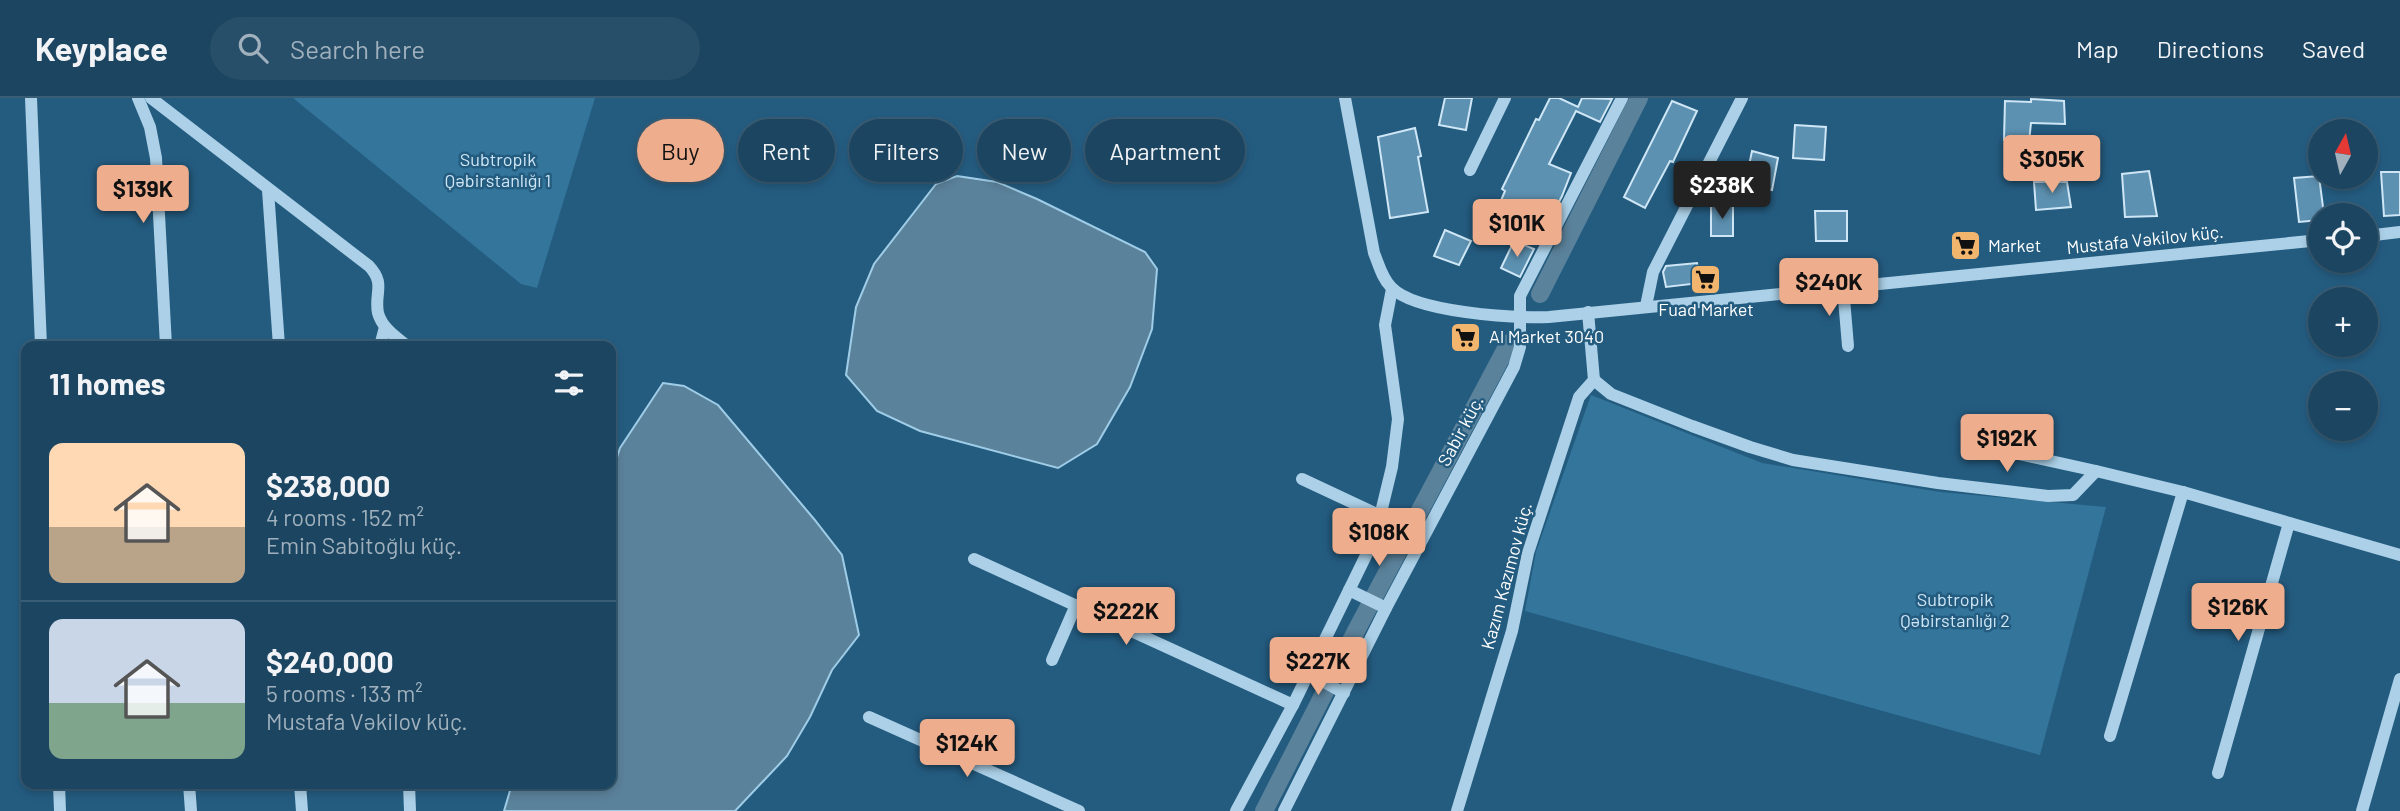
<!DOCTYPE html>
<meta charset="utf-8">
<style>
:root{--surface:#1b4560;--page:#284f69;--text:#f1f3f6;--muted:#a0b1bd;--line:#395d75;--accent:#eead8d}
body{margin:0;font-family:Barlow,sans-serif;background:var(--page);color:var(--text);height:100vh;display:flex;flex-direction:column;font-size:26px;white-space:nowrap}
*{box-sizing:border-box;margin:0}
p{font-size:23px;color:var(--muted)}
.icon{flex:none;width:38px;height:38px;fill:none;stroke:currentColor;stroke-width:2;stroke-linecap:round;stroke-linejoin:round}
.map{position:relative;flex:1;overflow:hidden}
.sheet{position:absolute;left:21px;top:243px;width:595px;height:448px;display:flex;flex-direction:column;background:var(--surface);border-radius:14px;box-shadow:0 4px 10px #0003,0 0 0 2px var(--line)}
.sheet>*{flex:none}
.banner{position:absolute;left:637px;top:21px;width:665px;height:63px;display:flex;gap:14px}
.needle{width:46px;rotate:8deg}
.buttons{position:absolute;left:2308px;top:21px;display:grid;gap:14px}
.buttons a{display:grid;place-items:center;width:70px;height:70px;border-radius:50%;background:var(--surface);box-shadow:0 4px 10px #0003,0 0 0 2px var(--line);font-size:35px}
.price{position:absolute;translate:-50% -60px;padding:0 16px;border-radius:7px;background:var(--accent);color:#111;font-size:23px;line-height:46px;filter:drop-shadow(0 2px 4px #0008)}
.price::after{content:'';position:absolute;left:50%;top:42px;width:21px;height:16px;margin-left:-10px;background:inherit;clip-path:polygon(0 0,100% 0,50% 100%)}
.price.on{background:#222;color:#fff}
ul{padding:0;list-style:none}
li{display:flex;align-items:center;gap:21px;height:175px;padding:0 28px}
li+li{border-top:2px solid var(--line)}
li span{display:grid;place-items:center;flex:none;width:196px;height:140px;border-radius:14px;color:#555}
li>.icon{margin-inline-start:auto}
span .icon{width:84px;height:84px;fill:#fffc;stroke-width:1}
li b{font-size:30px}
h2{display:flex;justify-content:space-between;align-items:center;height:84px;padding:0 28px;font-size:30px}
.tag{padding:0 24px;border-radius:32px;background:var(--surface);box-shadow:0 4px 10px #0003,0 0 0 2px var(--line);font-size:24px;line-height:63px}
.tag.on{background:var(--accent);color:#111}
header{display:flex;align-items:center;gap:42px;box-sizing:border-box;height:98px;padding:0 35px;background:var(--surface);border-bottom:2px solid var(--line)}
header strong{font-size:33px}
nav{display:flex;gap:38px;margin-inline-start:auto;font-size:24px}
.search{width:490px;height:63px;background:var(--page);display:flex;align-items:center;gap:18px;box-sizing:border-box;padding:0 24px;border-radius:38px;color:var(--muted);font-size:26px}
.map>svg:first-child{display:block}
.green{fill:#34759c}
.water{fill:#5b829b;stroke:#9fcde7;stroke-width:2}
.lines{fill:none;stroke-linecap:round;stroke-linejoin:round}
.canal{stroke:#5b829b;stroke-width:18}
.building{fill:#5d91b1;stroke:#cee6f5;stroke-width:2}
.minor{stroke:#abd0e7;stroke-width:12}
.labels{text-anchor:middle;stroke-width:5;stroke-linejoin:round;paint-order:stroke}
.park-label{font-size:18px;fill:#cee6f5;stroke:#245c80}
.street-label{font-size:18px;fill:#fff;stroke:#245c80}
.poi-label{font-size:18px;fill:#fff;stroke:#245c80;text-anchor:start}
</style>
<header>
<strong>Keyplace</strong>
<div class="search"><svg class="icon" aria-label="search" viewBox="0 0 24 24"><circle cx="10" cy="10" r="6"/><path d="M15 15l6 6"/></svg>Search here</div>
<nav><a>Map</a><a>Directions</a><a>Saved</a></nav>
</header>
<div class="map">
<svg width="2400" height="713" viewBox="0 0 2400 713">
<rect width="100%" height="100%" fill="#245c80"/>
<!-- green -->
<g class="green">
<path d="M293,0h302l-58,190 -16,-4z"/>
<path d="M1591,297l171,68 178,29 166,15 -66,248 -515,-144 11,-59z"/>
</g>
<!-- water -->
<g class="water">
<path d="M957,78l40,6 40,17 108,53 12,17 -5,60 -22,58 -33,57 -39,24 -138,-37 -43,-20 -31,-36 10,-68 18,-43 62,-80z"/>
<path d="M663,285l21,3 34,19 96,114 28,36 17,80 -27,35 -22,47 -23,39 -52,55h-231l8,-27h99v-308l9,-28z"/>
</g>
<g class="lines">
<!-- canal -->
<g class="canal">
<path d="M1540,196l99,-196"/>
<path d="M1264,713l93,-182 152,-286"/>
</g>
</g>
<!-- building -->
<g class="building">
<path d="M1445,0h27l-6,32 -27,-5z"/>
<path d="M1550,0h9l19,9 4,-9 30,1 -12,23 -24,-11 -27,53 22,9 -9,23 -16,31 -21,-12 -5,13 -26,-11 11,-26 -3,-2 34,-70 3,1z"/>
<path d="M2031,1l33,2 1,23 -34,-1 -2,19 -25,-2 1,-39 26,1z"/>
<path d="M1672,3l25,10 -24,51 -3,-1 -25,47 -21,-11z"/>
<path d="M1795,27l31,2 -2,33 -31,-2z"/>
<path d="M1415,30l6,28 -3,1 10,55 -38,6 -12,-81z"/>
<path d="M1752,53l26,7 -6,32 -27,-5z"/>
<path d="M2149,73l8,45 -32,1 -3,-43z"/>
<path d="M2381,74h19v43l-16,1z"/>
<path d="M2319,78l5,39h-4v5l-21,2 -5,-44z"/>
<path d="M2034,84h33l4,25 -35,3z"/>
<path d="M1733,107v31h-22v-30z"/>
<path d="M1815,113h32v30h-31z"/>
<path d="M1445,132l26,11 -12,24 -25,-9z"/>
<path d="M1514,143l20,8 -14,28 -19,-9z"/>
<path d="M1697,165l3,20 -34,4 -3,-15 3,-6z"/>
</g>
<g class="lines">
<!-- minor -->
<g class="minor">
<path d="M31,0l10,248"/>
<path d="M138,0l12,29 6,31 10,188"/>
<path d="M151,0l218,168c17,18 5,27 9,47 4,15 18,24 29,33"/>
<path d="M1345,0l29,155c5,12 8,25 17,34 24,26 123,31 158,30l771,-77"/>
<path d="M1470,72l35,-72"/>
<path d="M268,92l11,156"/>
<path d="M2366,138l34,-4"/>
<path d="M1843,189l5,59"/>
<path d="M1646,208l7,-34 89,-174"/>
<path d="M380,248l5,-19"/>
<path d="M1594,282l17,14 81,32 58,21 43,13 145,23 110,13 25,-1 23,-24 87,21 217,63"/>
<path d="M2014,355l82,18"/>
<path d="M1302,381l79,37"/>
<path d="M974,461l319,146"/>
<path d="M1349,492l37,18"/>
<path d="M1052,562l24,-55"/>
<path d="M1308,575l36,20"/>
<path d="M869,619l210,94"/>
<path d="M2110,638l73,-244"/>
<path d="M2218,675l71,-250"/>
<path d="M59,686l1,27"/>
<path d="M189,686l2,27"/>
<path d="M300,686l2,27"/>
<path d="M409,686l1,27"/>
<path d="M1236,713l57,-106 82,-168 17,-70 6,-48 -13,-94 7,-36"/>
<path d="M1284,713l102,-203 128,-241 6,-20v-51l102,-198"/>
<path d="M1457,713l55,-180 16,-78 51,-156 15,-17 -6,-68"/>
<path d="M2362,713l38,-132"/>
</g>
</g>
<!-- icons -->
<defs>
<symbol id="supermarket-square" viewBox="-11 -11 22 22"><rect x="-9" y="-9" width="18" height="18" rx="4" fill="#f1b56e" stroke="#245c80"/><path d="M-6-5.5h2.5l.6 2H6L4.5 2H-2.5L-4.4-4H-6ZM-1.5 3.2a1.3 1.3 0 1 0 .1 0ZM3 3.2a1.3 1.3 0 1 0 .1 0Z" fill="#111"/></symbol>
</defs>
<g fill-rule="evenodd">
<use href="#supermarket-square" x="1948" y="130" width="35" height="35"/>
<use href="#supermarket-square" x="1688" y="164" width="35" height="35"/>
<use href="#supermarket-square" x="1448" y="222" width="35" height="35"/>
</g>
<g class="labels">
<!-- park labels -->
<g class="park-label">
<text x="498" y="68">Subtropik<tspan x="498" dy="21">Qəbirstanlığı 1</tspan></text>
<text x="1955" y="508">Subtropik<tspan x="1955" dy="21">Qəbirstanlığı 2</tspan></text>
</g>
<!-- street labels -->
<g class="street-label">
<text transform="translate(2145 142) rotate(-6)" y="6">Mustafa Vəkilov küç.</text>
<text transform="translate(1461 333) rotate(-62)" y="6">Sabir küç.</text>
<text transform="translate(1507 478) rotate(-75)" y="6">Kazım Kazımov küç.</text>
</g>
<!-- poi labels -->
<g class="poi-label">
<text x="1988" y="154">Market</text>
<text x="1706" y="218" text-anchor="middle">Fuad Market</text>
<text x="1489" y="245">Al Market 3040</text>
</g>
</g>
</svg>
<div class="buttons">
<a><svg class="needle" viewBox="-14 -14 28 28"><path d="M0-13l5 13h-10z" fill="#e53935"/><path d="M0 13l5-13h-10z" fill="#a0b1bd"/></svg></a>
<a><svg class="icon" aria-label="locate" viewBox="0 0 24 24"><circle cx="12" cy="12" r="6"/><path d="M12 2v4M12 18v4M2 12h4M18 12h4"/></svg></a>
<a>+</a>
<a>−</a>
</div>
<b class="price" style="left:2052px;top:97px">$305K</b>
<b class="price on" style="left:1722px;top:123px">$238K</b>
<b class="price" style="left:143px;top:127px">$139K</b>
<b class="price" style="left:1517px;top:161px">$101K</b>
<b class="price" style="left:1829px;top:220px">$240K</b>
<b class="price" style="left:2007px;top:376px">$192K</b>
<b class="price" style="left:1379px;top:470px">$108K</b>
<b class="price" style="left:2238px;top:545px">$126K</b>
<b class="price" style="left:1126px;top:549px">$222K</b>
<b class="price" style="left:1318px;top:599px">$227K</b>
<b class="price" style="left:967px;top:681px">$124K</b>
<div class="banner">
<a class="tag on">Buy</a>
<a class="tag">Rent</a>
<a class="tag">Filters</a>
<a class="tag">New</a>
<a class="tag">Apartment</a>
</div>
<section class="sheet">
<h2>11 homes<svg class="icon" aria-label="filters" viewBox="0 0 24 24"><path d="M4 7h16M4 17h16"/><circle cx="9" cy="7" r="2"/><circle cx="15" cy="17" r="2"/></svg></h2>
<ul>
<li><span style="background:linear-gradient(#ffd9b3 60%,#b9a48a 0)"><svg class="icon" aria-label="home" viewBox="0 0 24 24"><path d="M3 11l9-7 9 7M6 9v11h12V9"/></svg></span><div><b>$238,000</b><p>4 rooms · 152 m²</p><p>Emin Sabitoğlu küç.</p></div></li>
<li><span style="background:linear-gradient(#c9d6e8 60%,#7fa58c 0)"><svg class="icon" aria-label="home" viewBox="0 0 24 24"><path d="M3 11l9-7 9 7M6 9v11h12V9"/></svg></span><div><b>$240,000</b><p>5 rooms · 133 m²</p><p>Mustafa Vəkilov küç.</p></div></li>
</ul>
</section>
</div>
